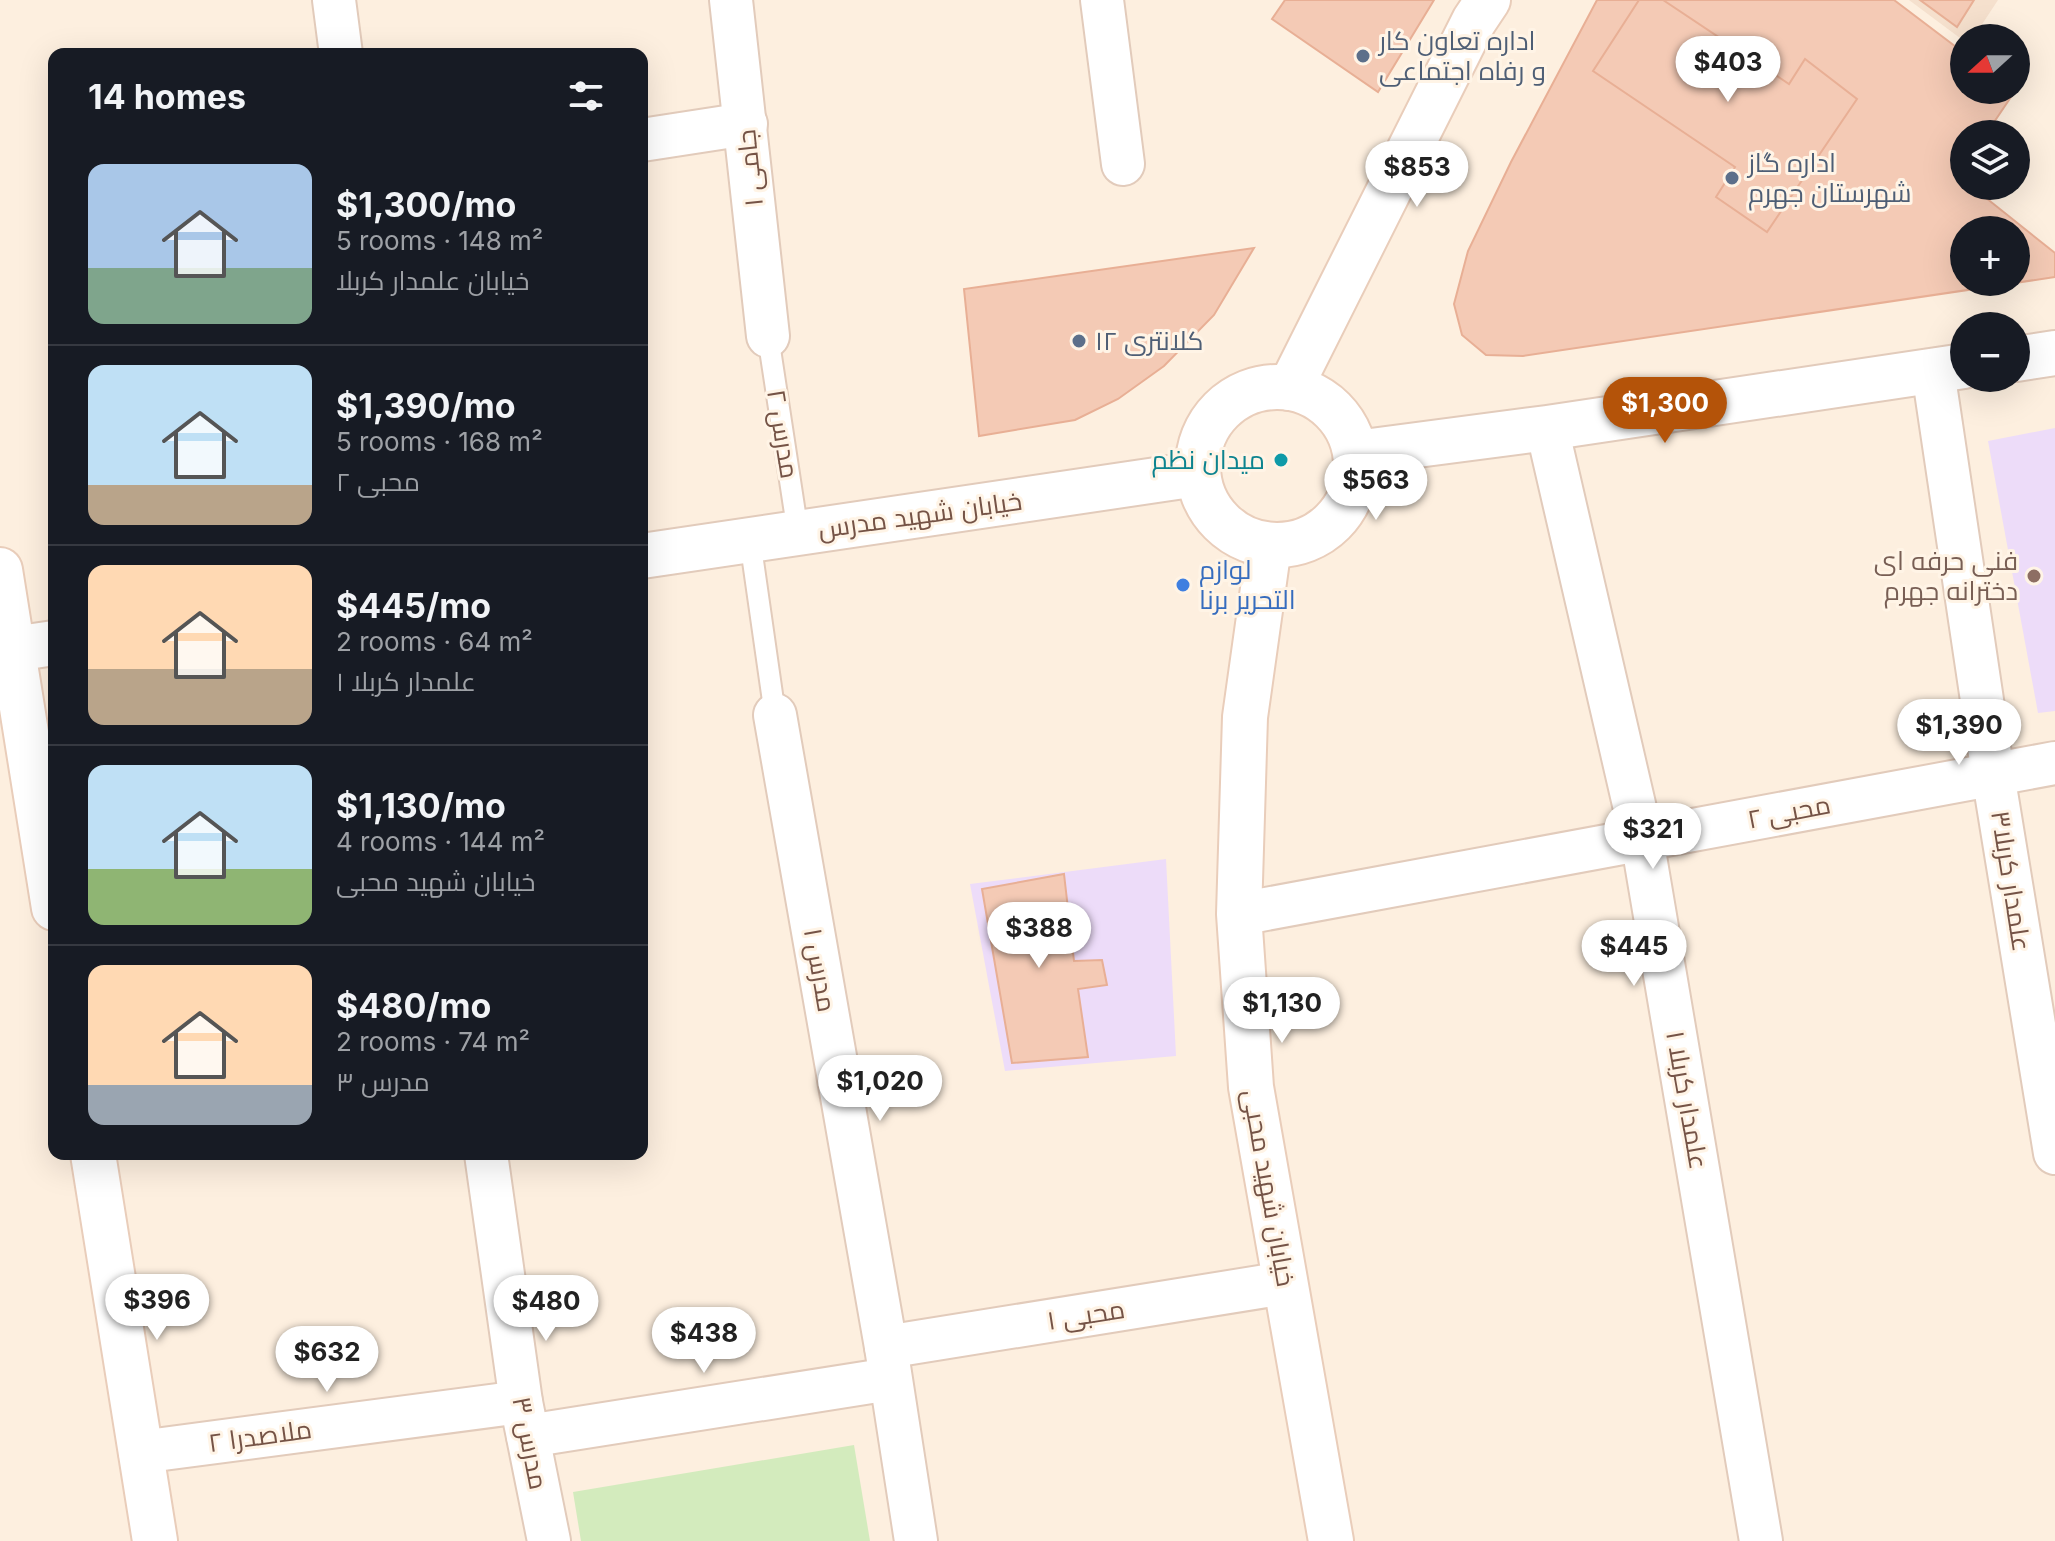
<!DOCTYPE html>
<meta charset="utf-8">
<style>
:root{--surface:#171b24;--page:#20242c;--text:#f1f3f6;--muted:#9ea1a6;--line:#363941;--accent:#b45309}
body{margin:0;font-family:Inter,Cairo,sans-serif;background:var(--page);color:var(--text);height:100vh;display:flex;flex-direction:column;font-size:30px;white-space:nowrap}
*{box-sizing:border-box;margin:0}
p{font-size:26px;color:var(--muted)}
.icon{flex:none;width:44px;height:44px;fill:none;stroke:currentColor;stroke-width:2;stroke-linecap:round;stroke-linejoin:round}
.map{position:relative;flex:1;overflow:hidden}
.drawer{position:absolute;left:48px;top:48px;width:600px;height:1112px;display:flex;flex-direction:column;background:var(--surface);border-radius:16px;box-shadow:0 8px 32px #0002}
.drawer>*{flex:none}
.needle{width:52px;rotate:249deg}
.buttons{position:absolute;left:1950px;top:24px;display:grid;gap:16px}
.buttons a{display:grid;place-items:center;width:80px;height:80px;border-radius:50%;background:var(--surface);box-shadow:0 8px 32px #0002;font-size:40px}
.price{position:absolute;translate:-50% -68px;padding:0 18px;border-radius:28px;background:#fff;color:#222;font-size:26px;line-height:52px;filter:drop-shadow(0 2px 4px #0008)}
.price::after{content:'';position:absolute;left:50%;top:48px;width:24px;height:18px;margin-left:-12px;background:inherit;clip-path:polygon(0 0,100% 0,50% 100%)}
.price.current{background:var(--accent);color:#fff}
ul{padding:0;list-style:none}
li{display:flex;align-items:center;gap:24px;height:200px;padding:0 40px}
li+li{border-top:2px solid var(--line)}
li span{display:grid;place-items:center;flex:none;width:224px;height:160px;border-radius:16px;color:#555}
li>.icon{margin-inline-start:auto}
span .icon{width:96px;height:96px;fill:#fffc;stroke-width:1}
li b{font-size:34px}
h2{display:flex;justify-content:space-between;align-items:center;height:96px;padding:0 40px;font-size:34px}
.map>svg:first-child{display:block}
.residential{fill:#f5e0cd}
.education{fill:#eddcf9}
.green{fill:#d3ebbd}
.building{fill:#f4cab5;stroke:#e8af95;stroke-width:2;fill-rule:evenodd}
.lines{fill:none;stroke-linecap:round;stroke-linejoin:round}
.service-casing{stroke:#e2cbbb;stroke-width:24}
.minor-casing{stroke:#e2cbbb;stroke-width:46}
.tertiary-casing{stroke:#e2cbbb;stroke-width:48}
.secondary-casing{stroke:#e9cdba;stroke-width:48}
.service{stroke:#fff;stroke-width:20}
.minor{stroke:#fff;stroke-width:42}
.tertiary{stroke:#fff;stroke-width:44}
.secondary{stroke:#fff;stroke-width:44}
.service-dot{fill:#5c6f8a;stroke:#fff4e6;stroke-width:3}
.culture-dot{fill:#0f9aa8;stroke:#fff4e6;stroke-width:3}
.education-dot{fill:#8d6e63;stroke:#fff4e6;stroke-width:3}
.shop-dot{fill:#3f7fe0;stroke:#fff4e6;stroke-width:3}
.labels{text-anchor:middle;stroke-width:6;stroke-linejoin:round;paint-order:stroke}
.service-label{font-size:26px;fill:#4e5e75;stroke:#fff4e6;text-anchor:start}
.street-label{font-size:26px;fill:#755346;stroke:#fff4e6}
.culture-label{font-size:26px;fill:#0d838f;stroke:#fff4e6;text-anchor:end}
.education-label{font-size:26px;fill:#785e54;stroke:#fff4e6;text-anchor:end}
.shop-label{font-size:26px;fill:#366cbe;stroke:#fff4e6;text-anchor:start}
</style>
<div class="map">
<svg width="2055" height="1541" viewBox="0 0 2055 1541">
<rect width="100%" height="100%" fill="#fdefdf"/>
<!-- residential -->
<path class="residential" d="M1909,0h89l-25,38h-9v3z"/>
<!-- education -->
<g class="education">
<path d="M2055,428v283l-17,2 -50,-272z"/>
<path d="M1166,859l10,197 -171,15 -35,-187z"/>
</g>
<!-- green -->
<path class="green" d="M854,1445l16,96h-289l-8,-49z"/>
<!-- building -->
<g class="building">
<path d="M1285,0h149l-56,92 -106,-73z"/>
<path d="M1597,0h297l70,53v37l51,1 -29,43h-22v32l-6,9 6,5v6h7l84,67v24l-532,79 -37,-1 -24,-20 -8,-31 14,-53 43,-89zM1964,230h52v52h-52z"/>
<path d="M1639,0h24l126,84 16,-25 52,40 -90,133 -51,-35 19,-30 -142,-96z"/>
<path d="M1920,0h54l-17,27z"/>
<path d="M1254,248l-40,67 -50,51 -46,33 -43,21 -96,16 -15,-147z"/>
<path d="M1064,874l10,87 28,-1 5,25 -29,4 10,68 -76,6 -30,-174z"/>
</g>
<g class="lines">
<defs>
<g id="service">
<path d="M768,336l30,197"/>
<path d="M750,540l25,175"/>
</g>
<g id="minor">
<path d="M334,0l7,54"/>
<path d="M731,0l37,336"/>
<path d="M1102,0l21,164"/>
<path d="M642,140l104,-16"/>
<path d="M1933,371l60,403 62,379"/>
<path d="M1547,428l95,411 119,702"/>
<path d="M775,715l111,632 30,194"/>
<path d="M1239,914l816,-151"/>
<path d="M486,1154l35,248 28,139"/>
<path d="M886,1347l399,-64"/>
<path d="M528,1436l362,-57"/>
<path d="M140,1452l381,-50"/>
</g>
<g id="tertiary">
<path d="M2016,359l39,-6"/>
<path d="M1356,453l191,-25 417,-62"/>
<path d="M642,556l555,-82"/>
<path d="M0,651l54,-8"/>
</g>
<g id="secondary">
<circle cx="1277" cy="466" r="79"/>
<path d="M1290,388l184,-367 14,-21"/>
<path d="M1269,546l-24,171 -6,197 12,173 80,454"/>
<path d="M0,570l54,338"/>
<path d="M93,1154l62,387"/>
</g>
</defs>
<!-- service casing -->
<use href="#service" class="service-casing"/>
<!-- minor casing -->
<use href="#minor" class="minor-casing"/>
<!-- tertiary casing -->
<use href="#tertiary" class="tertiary-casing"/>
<!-- secondary casing -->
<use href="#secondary" class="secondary-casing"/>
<!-- service -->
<use href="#service" class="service"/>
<!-- minor -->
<use href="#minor" class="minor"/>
<!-- tertiary -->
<use href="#tertiary" class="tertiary"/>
<!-- secondary -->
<use href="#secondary" class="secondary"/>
</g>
<!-- markers -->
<g class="service-dot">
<circle cx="1363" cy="56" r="8"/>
<circle cx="1732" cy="178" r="8"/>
<circle cx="1079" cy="341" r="8"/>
</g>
<circle class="culture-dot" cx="1281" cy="460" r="8"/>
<circle class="education-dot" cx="2034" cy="576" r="8"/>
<circle class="shop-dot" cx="1183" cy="585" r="8"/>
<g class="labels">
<!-- service labels -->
<g class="service-label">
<text x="1379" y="50">اداره تعاون کار<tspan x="1379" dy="30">و رفاه اجتماعی</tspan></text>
<text x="1748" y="172">اداره گاز<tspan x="1748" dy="30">شهرستان جهرم</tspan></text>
<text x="1095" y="350">کلانتری ۱۲</text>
</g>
<!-- street labels -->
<g class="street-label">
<text transform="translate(750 168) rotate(-96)" y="9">جامی ۱</text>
<text transform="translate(783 434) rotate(81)" y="9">مدرس ۲</text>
<text transform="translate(920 515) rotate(-8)" y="9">خیابان شهید مدرس</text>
<text transform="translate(1789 812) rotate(-11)" y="9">محبی ۲</text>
<text transform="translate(2011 881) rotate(81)" y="9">علمدار کربلا۳</text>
<text transform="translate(820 970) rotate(80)" y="9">مدرس ۱</text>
<text transform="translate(1687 1100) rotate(80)" y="9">علمدار کربلا ۱</text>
<text transform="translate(1269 1188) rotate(80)" y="9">خیابان شهید محبی</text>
<text transform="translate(1086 1315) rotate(-9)" y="9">محبی ۱</text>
<text transform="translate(260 1436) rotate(-8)" y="9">ملاصدرا ۲</text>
<text transform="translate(530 1443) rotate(79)" y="9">مدرس ۳</text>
</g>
<!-- culture labels -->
<g class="culture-label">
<text x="1265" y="469">میدان نظم</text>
</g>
<!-- education labels -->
<g class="education-label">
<text x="2018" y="570">فنی حرفه ای<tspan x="2018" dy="30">دخترانه جهرم</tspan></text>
</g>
<!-- shop labels -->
<g class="shop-label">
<text x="1199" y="579">لوازم<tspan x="1199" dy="30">التحریر برنا</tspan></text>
</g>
</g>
</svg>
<div class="buttons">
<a><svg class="needle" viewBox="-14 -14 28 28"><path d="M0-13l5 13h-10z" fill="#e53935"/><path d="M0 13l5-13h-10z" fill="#9ea1a6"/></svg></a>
<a><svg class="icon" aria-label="layers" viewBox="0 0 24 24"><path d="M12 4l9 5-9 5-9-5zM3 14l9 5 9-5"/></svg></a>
<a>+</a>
<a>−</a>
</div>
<b class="price" style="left:1728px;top:104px">$403</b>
<b class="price" style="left:1417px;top:209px">$853</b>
<b class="price current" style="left:1665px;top:445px">$1,300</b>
<b class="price" style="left:1376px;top:522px">$563</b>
<b class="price" style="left:1959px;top:767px">$1,390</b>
<b class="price" style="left:1653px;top:871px">$321</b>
<b class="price" style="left:1039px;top:970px">$388</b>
<b class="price" style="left:1634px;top:988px">$445</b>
<b class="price" style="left:1282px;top:1045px">$1,130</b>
<b class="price" style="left:880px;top:1123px">$1,020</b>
<b class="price" style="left:157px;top:1342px">$396</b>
<b class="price" style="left:546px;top:1343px">$480</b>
<b class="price" style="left:704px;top:1375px">$438</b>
<b class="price" style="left:327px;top:1394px">$632</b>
<section class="drawer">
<h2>14 homes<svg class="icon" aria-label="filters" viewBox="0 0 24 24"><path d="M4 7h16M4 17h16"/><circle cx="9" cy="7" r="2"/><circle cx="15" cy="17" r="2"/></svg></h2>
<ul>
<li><span style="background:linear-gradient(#a9c7e8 65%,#7fa58c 0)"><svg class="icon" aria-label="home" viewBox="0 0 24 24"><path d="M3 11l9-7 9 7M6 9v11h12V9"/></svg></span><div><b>$1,300/mo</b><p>5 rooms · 148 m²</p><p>خیابان علمدار کربلا</p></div></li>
<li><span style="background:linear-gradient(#bfe0f5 75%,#b9a48a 0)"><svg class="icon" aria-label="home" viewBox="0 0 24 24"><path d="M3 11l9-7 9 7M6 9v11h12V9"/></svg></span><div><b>$1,390/mo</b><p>5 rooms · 168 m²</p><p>محبی ۲</p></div></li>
<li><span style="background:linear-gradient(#ffd9b3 65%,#b9a48a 0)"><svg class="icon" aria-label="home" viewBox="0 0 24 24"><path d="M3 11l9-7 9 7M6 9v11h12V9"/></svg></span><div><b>$445/mo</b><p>2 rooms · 64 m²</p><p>علمدار کربلا ۱</p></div></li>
<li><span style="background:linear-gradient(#bfe0f5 65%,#8fb573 0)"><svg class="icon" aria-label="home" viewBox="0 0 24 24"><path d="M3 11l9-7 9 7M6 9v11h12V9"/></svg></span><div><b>$1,130/mo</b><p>4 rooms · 144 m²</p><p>خیابان شهید محبی</p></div></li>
<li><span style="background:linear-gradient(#ffd9b3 75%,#9aa5b1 0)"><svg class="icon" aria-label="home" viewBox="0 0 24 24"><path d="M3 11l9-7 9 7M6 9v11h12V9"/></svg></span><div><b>$480/mo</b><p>2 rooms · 74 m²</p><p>مدرس ۳</p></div></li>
</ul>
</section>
</div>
